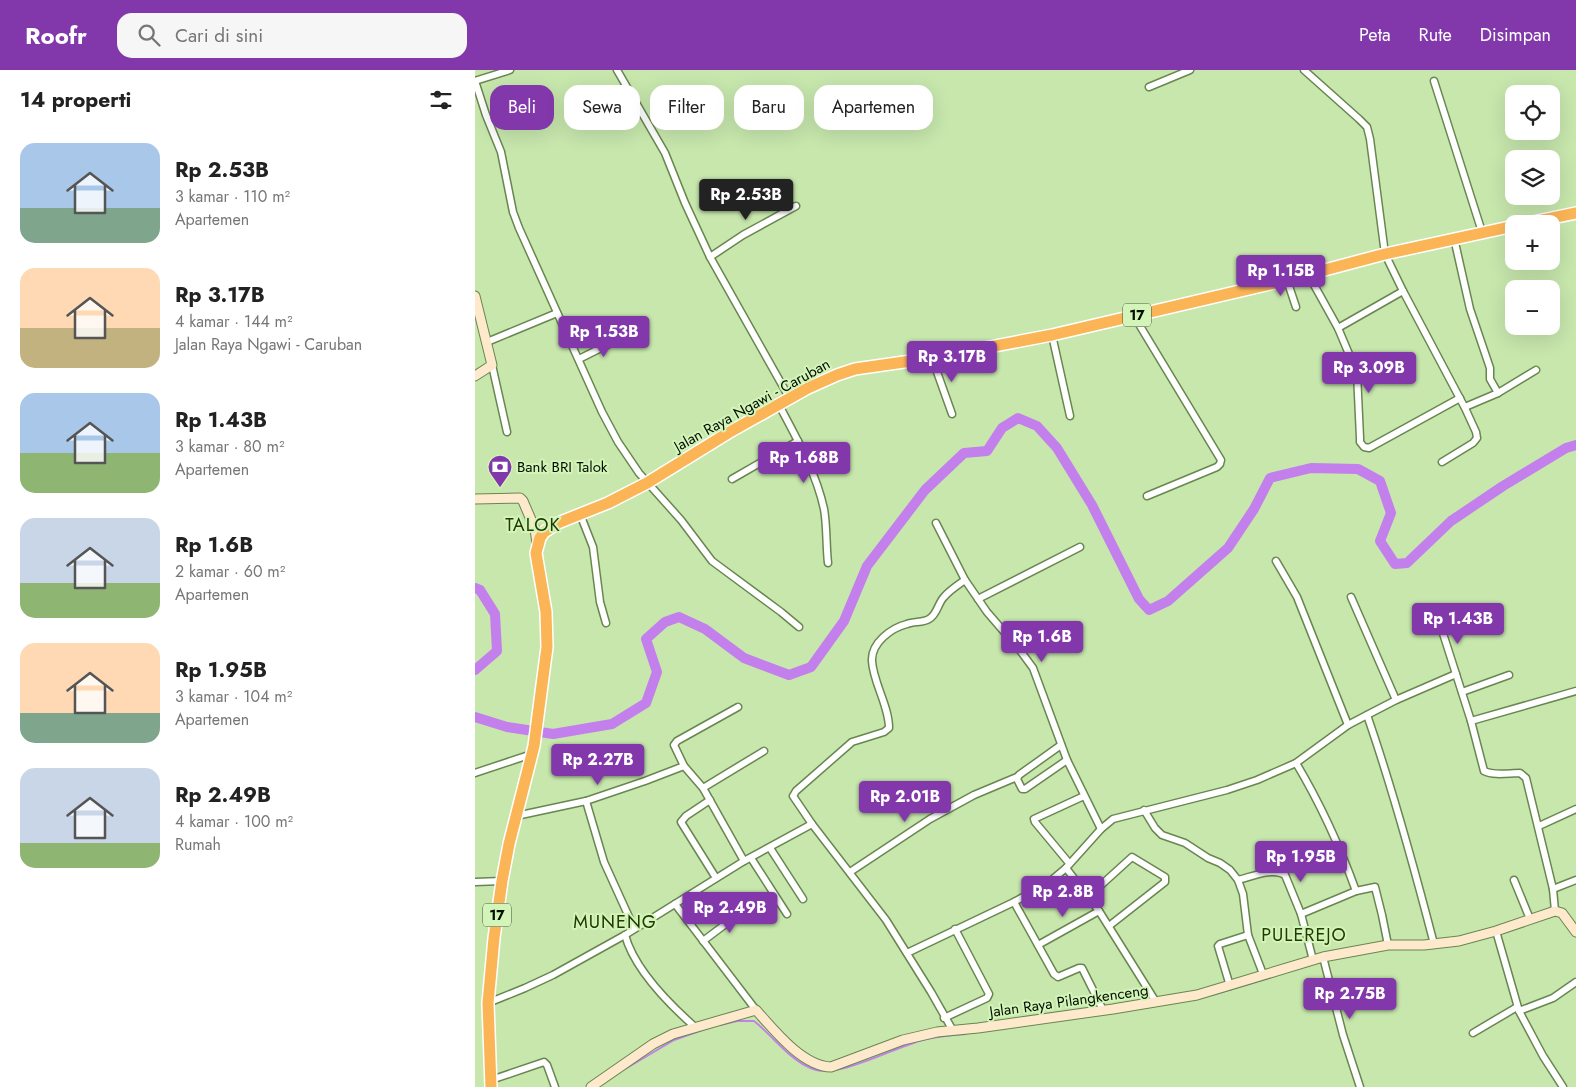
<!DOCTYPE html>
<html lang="id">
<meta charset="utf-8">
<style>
:root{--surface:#fff;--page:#f6f6f6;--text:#222;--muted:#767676;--accent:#8238aa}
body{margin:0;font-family:Jost,sans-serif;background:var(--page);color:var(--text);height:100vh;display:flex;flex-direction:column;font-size:19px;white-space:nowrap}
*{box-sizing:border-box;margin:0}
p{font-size:16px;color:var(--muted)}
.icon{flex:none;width:28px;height:28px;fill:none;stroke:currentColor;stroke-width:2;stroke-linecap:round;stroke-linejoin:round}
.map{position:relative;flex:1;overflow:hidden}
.side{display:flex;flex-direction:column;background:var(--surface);width:475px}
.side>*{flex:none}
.banner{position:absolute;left:15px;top:15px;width:475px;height:45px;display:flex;gap:10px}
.controls{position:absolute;left:1030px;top:15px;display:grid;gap:10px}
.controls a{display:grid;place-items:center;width:55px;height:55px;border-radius:10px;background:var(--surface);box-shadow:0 5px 20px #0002;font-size:25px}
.price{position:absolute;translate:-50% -42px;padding:0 11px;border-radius:5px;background:var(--accent);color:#fff;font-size:16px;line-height:32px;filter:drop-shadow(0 1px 2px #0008)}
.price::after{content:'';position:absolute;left:50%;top:30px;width:15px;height:11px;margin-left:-8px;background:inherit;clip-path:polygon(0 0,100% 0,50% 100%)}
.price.on{background:#222;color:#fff}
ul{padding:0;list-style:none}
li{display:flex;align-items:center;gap:15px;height:125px;padding:0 20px}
li span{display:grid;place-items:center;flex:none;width:140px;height:100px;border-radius:15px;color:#555}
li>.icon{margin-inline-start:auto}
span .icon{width:60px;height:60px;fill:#fffc;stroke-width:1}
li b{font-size:21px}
h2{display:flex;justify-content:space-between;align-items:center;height:60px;padding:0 20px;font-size:21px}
.chip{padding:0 18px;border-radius:15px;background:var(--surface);box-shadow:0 5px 20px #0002;font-size:18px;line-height:45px}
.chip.on{background:var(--accent);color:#fff}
header{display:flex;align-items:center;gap:30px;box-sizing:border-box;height:70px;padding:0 25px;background:var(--accent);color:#fff}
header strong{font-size:24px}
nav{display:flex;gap:28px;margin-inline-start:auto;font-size:18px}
.search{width:350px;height:45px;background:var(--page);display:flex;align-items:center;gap:12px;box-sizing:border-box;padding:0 18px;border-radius:15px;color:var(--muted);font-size:19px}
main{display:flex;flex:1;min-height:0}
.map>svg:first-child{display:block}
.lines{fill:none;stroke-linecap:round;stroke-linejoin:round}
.stream{stroke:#c37fec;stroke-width:2}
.river{stroke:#c37fec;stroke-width:10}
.street-casing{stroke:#698650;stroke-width:9}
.secondary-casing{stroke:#698650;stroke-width:11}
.highway-casing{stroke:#fff;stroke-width:14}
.street{stroke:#fff;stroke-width:6}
.secondary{stroke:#fee9cd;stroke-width:9}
.highway{stroke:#fbb557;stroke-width:11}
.labels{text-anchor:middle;stroke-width:4;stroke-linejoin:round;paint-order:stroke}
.shield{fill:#d4f5b9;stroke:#435438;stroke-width:1}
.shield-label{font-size:14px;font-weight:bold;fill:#050f00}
.street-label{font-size:15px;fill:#050f00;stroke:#d4f5b9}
.poi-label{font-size:15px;fill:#050f00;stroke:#d4f5b9;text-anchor:start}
.quarter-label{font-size:18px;letter-spacing:1px;fill:#213a02;stroke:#d4f5b9}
</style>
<header>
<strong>Roofr</strong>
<div class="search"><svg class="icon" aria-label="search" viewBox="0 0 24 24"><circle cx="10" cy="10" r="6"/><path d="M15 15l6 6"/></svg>Cari di sini</div>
<nav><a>Peta</a><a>Rute</a><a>Disimpan</a></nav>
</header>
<main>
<section class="side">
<h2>14 properti<svg class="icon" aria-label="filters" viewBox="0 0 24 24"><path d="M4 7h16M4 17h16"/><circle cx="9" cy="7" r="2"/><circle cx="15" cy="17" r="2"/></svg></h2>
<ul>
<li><span style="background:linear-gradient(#a9c7e8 65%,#7fa58c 0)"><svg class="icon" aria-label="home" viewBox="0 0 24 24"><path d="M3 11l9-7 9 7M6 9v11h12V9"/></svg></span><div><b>Rp 2.53B</b><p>3 kamar · 110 m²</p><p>Apartemen</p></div></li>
<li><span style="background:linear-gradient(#ffd9b3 60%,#c2b280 0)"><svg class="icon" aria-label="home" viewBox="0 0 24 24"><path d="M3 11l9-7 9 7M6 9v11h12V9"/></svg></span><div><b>Rp 3.17B</b><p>4 kamar · 144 m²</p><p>Jalan Raya Ngawi - Caruban</p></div></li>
<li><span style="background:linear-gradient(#a9c7e8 60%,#8fb573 0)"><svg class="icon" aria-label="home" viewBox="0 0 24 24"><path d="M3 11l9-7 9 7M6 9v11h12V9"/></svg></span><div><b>Rp 1.43B</b><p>3 kamar · 80 m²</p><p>Apartemen</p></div></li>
<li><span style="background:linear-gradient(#c9d6e8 65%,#8fb573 0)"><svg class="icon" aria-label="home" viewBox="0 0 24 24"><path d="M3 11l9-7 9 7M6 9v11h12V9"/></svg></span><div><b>Rp 1.6B</b><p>2 kamar · 60 m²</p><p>Apartemen</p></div></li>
<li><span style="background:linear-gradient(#ffd9b3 70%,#7fa58c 0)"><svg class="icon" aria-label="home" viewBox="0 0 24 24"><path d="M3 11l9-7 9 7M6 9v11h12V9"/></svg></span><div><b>Rp 1.95B</b><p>3 kamar · 104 m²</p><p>Apartemen</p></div></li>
<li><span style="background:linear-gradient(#c9d6e8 75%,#8fb573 0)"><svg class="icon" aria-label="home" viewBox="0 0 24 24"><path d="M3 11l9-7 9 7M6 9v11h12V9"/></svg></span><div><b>Rp 2.49B</b><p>4 kamar · 100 m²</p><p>Rumah</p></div></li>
</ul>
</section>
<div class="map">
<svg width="1101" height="1017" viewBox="0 0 1101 1017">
<rect width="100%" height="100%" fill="#c7e7ad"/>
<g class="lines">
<!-- stream -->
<g class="stream">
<path d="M737,925l63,-19"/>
<path d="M245,955l17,-4h17c19,15 36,40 59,48 28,10 84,-24 114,-30 13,-3 26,-4 39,-5"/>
<path d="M150,999l49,-29 34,-12"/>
</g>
<!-- river -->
<g class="river">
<path d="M0,518l5,2 15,24 2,37 -22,19"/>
<path d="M0,647l32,10 46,7 59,-10 34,-21 11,-31 -11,-33 19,-17 14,-5 26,12 39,29 45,17 22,-8 33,-46 23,-55 58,-76 39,-37 23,-2 15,-23 16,-10 19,8 20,22 35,57 47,94 10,11 19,-9 60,-53 26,-39 16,-31 41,-10 47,1 22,12 11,32 -11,28 15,23 12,-1 44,-42 52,-35 63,-38 10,-3"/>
</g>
<defs>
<g id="street">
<path d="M35,0l-35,11 11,34 15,37 12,60 6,16 83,184 16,30 21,31 42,47 31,41 69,51 18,15"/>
<path d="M142,0l48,83 20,50 25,54 80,142"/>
<path d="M829,0l55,49 8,8 3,12 15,115 18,37 62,117 11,24 1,6 -4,5 -31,19"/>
<path d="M959,11l48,151"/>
<path d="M674,17l41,-17"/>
<path d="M979,168l16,71 20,59v11l8,14"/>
<path d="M235,187l33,-22 53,-29"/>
<path d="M833,204l30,54 19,45 3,65v4l4,5 5,1 91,-50"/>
<path d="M812,210l9,27"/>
<path d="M659,246l87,144 -1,4 -3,3 -70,29"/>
<path d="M863,258l65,-37"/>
<path d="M577,265l18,81"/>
<path d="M12,272l70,-29"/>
<path d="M457,288l20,56"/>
<path d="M104,289l42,-21"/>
<path d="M17,295l15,67"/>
<path d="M304,335c17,32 37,67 45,104 3,17 2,36 4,54"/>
<path d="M990,337l33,-14 38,-23"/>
<path d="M257,409l66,-38"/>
<path d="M105,444l13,33 7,55 6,21"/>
<path d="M461,453l29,57 22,32 32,37 14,19 34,92 34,69"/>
<path d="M801,491l21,36 51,128"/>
<path d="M876,527l45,103"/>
<path d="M503,529l102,-52"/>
<path d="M964,551l17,53"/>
<path d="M987,622l47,-17"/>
<path d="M263,637l-61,34 -3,4 10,21 19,22 41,73"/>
<path d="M892,645c26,75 47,152 67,229"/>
<path d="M996,651l105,-30"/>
<path d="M586,675l-42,30 -2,4 5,10h3l42,-29"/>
<path d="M821,693c24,40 44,84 60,128"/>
<path d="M0,703l57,-19"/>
<path d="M228,718l61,-37"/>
<path d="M235,730l-24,16 -5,6 35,56"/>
<path d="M111,731l18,61 30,66"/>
<path d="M669,740l11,18 7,7 23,8 23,15 12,5 10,7 8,10 5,14 5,41 15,39"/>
<path d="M41,746l70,-15 59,-20 39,-15"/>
<path d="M1064,756l37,-17"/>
<path d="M295,778l33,51"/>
<path d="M276,788l36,56"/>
<path d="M594,793l-34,-41 -1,-3 50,-23"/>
<path d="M591,798l33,43 57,91"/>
<path d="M375,802l80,-53 44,-24 43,-18"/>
<path d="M763,810c13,-3 35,-13 47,-5l16,39 12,46"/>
<path d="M1039,810l16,39"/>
<path d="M0,812l27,-1"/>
<path d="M1078,819l23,-9"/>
<path d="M614,826l43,-39 33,20v5l-56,44"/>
<path d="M539,832l40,72 4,3 21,-9h3l21,42"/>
<path d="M200,834l81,106"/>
<path d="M826,844l55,-23 19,-4 7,28 6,30"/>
<path d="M1021,861l23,80 24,45 20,31"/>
<path d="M150,865c9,33 44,69 70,92"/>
<path d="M228,871l40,-30"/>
<path d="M563,875l61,-34"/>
<path d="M432,883l107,-51 33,-18 19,-16 35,-39 12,-10 114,-29 30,-10 39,-17 52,-38 19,-10 29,-15 60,-26 15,47 13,50c10,5 25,2 36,2l6,5 27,111 2,22"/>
<path d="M848,887l20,78 17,52"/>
<path d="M755,916l-12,-40 2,-2 28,-9"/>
<path d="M13,933l37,-15 28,-13 72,-40 119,-74 68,-37"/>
<path d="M1044,941l34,-13 23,-16"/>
<path d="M469,948l43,-20 2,-4 -34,-65"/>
<path d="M477,959l-21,-37 -45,-72 -74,-96 -19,-28 3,-5 56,-49 32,-10 5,-4c0,-22 -16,-46 -17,-67 -1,-18 19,-33 35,-37 7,-3 16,-1 22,-5 8,-4 9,-16 15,-22 6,-7 14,-12 21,-17"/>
<path d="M998,963l44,-26"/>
<path d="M16,1010l53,-18 3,3 8,22"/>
</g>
<g id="secondary">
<path d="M0,226l17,69 -17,11"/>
<path d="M0,429l45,-1 3,3 12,28 2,15"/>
<path d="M116,1017l62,-43 20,-10 83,-24c18,20 46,56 75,57l72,-27 34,-8 41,-4 135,-19 84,-14 126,-38 65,-12h36l35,-4 37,-10 59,-20 7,2 14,19"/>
</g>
<g id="highway">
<path d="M1048,154l53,-11"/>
<path d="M16,1017l-3,-84 6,-65 8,-57 7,-37 25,-98 13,-99 -1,-35 -10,-59 4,-15 4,-6 14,-9 50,-20 39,-20 81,-50 80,-45 29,-13 18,-6 77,-11 120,-23 235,-55 98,-26 129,-28"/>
</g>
</defs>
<!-- street casing -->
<use href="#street" class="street-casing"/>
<!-- secondary casing -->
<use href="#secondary" class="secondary-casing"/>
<!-- highway casing -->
<use href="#highway" class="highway-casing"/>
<!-- street -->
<use href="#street" class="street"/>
<!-- secondary -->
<use href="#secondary" class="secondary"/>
<!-- highway -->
<use href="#highway" class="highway"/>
</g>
<!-- icons -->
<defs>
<symbol id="bank-pin" viewBox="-11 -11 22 30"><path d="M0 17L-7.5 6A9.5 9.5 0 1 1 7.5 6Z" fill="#8238aa" stroke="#d4f5b9"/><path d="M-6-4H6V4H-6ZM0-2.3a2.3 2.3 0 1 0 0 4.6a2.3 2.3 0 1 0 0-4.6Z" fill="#fff"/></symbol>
</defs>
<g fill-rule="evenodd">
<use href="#bank-pin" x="11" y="383" width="28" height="38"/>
</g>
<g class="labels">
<!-- shield labels -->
<g class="shield">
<rect x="648" y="233.5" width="28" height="23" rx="4"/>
<rect x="8" y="833.5" width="28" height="23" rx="4"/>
</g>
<g class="shield-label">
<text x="662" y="250">17</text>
<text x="22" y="850">17</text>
</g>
<!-- street labels -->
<g class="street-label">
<text transform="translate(277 335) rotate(-29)" y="5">Jalan Raya Ngawi - Caruban</text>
<text transform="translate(594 931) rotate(-8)" y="5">Jalan Raya Pilangkenceng</text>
</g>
<!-- poi labels -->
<g class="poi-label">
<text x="42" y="402">Bank BRI Talok</text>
</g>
<!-- quarter labels -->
<g class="quarter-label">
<text x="58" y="461">TALOK</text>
<text x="140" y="858">MUNENG</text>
<text x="829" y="871">PULEREJO</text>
</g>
</g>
</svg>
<div class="controls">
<a><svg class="icon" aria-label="locate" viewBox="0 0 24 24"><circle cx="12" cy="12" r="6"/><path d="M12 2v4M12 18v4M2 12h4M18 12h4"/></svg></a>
<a><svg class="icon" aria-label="layers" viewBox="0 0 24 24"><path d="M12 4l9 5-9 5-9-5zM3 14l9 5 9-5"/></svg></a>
<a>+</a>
<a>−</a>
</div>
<b class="price on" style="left:271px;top:151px">Rp 2.53B</b>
<b class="price" style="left:806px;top:227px">Rp 1.15B</b>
<b class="price" style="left:129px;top:288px">Rp 1.53B</b>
<b class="price" style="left:477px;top:313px">Rp 3.17B</b>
<b class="price" style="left:894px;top:324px">Rp 3.09B</b>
<b class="price" style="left:329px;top:414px">Rp 1.68B</b>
<b class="price" style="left:983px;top:575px">Rp 1.43B</b>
<b class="price" style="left:567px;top:593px">Rp 1.6B</b>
<b class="price" style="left:123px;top:716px">Rp 2.27B</b>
<b class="price" style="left:430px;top:753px">Rp 2.01B</b>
<b class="price" style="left:826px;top:813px">Rp 1.95B</b>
<b class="price" style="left:588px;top:848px">Rp 2.8B</b>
<b class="price" style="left:255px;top:864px">Rp 2.49B</b>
<b class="price" style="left:875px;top:950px">Rp 2.75B</b>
<div class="banner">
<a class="chip on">Beli</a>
<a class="chip">Sewa</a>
<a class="chip">Filter</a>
<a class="chip">Baru</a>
<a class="chip">Apartemen</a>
</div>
</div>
</main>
